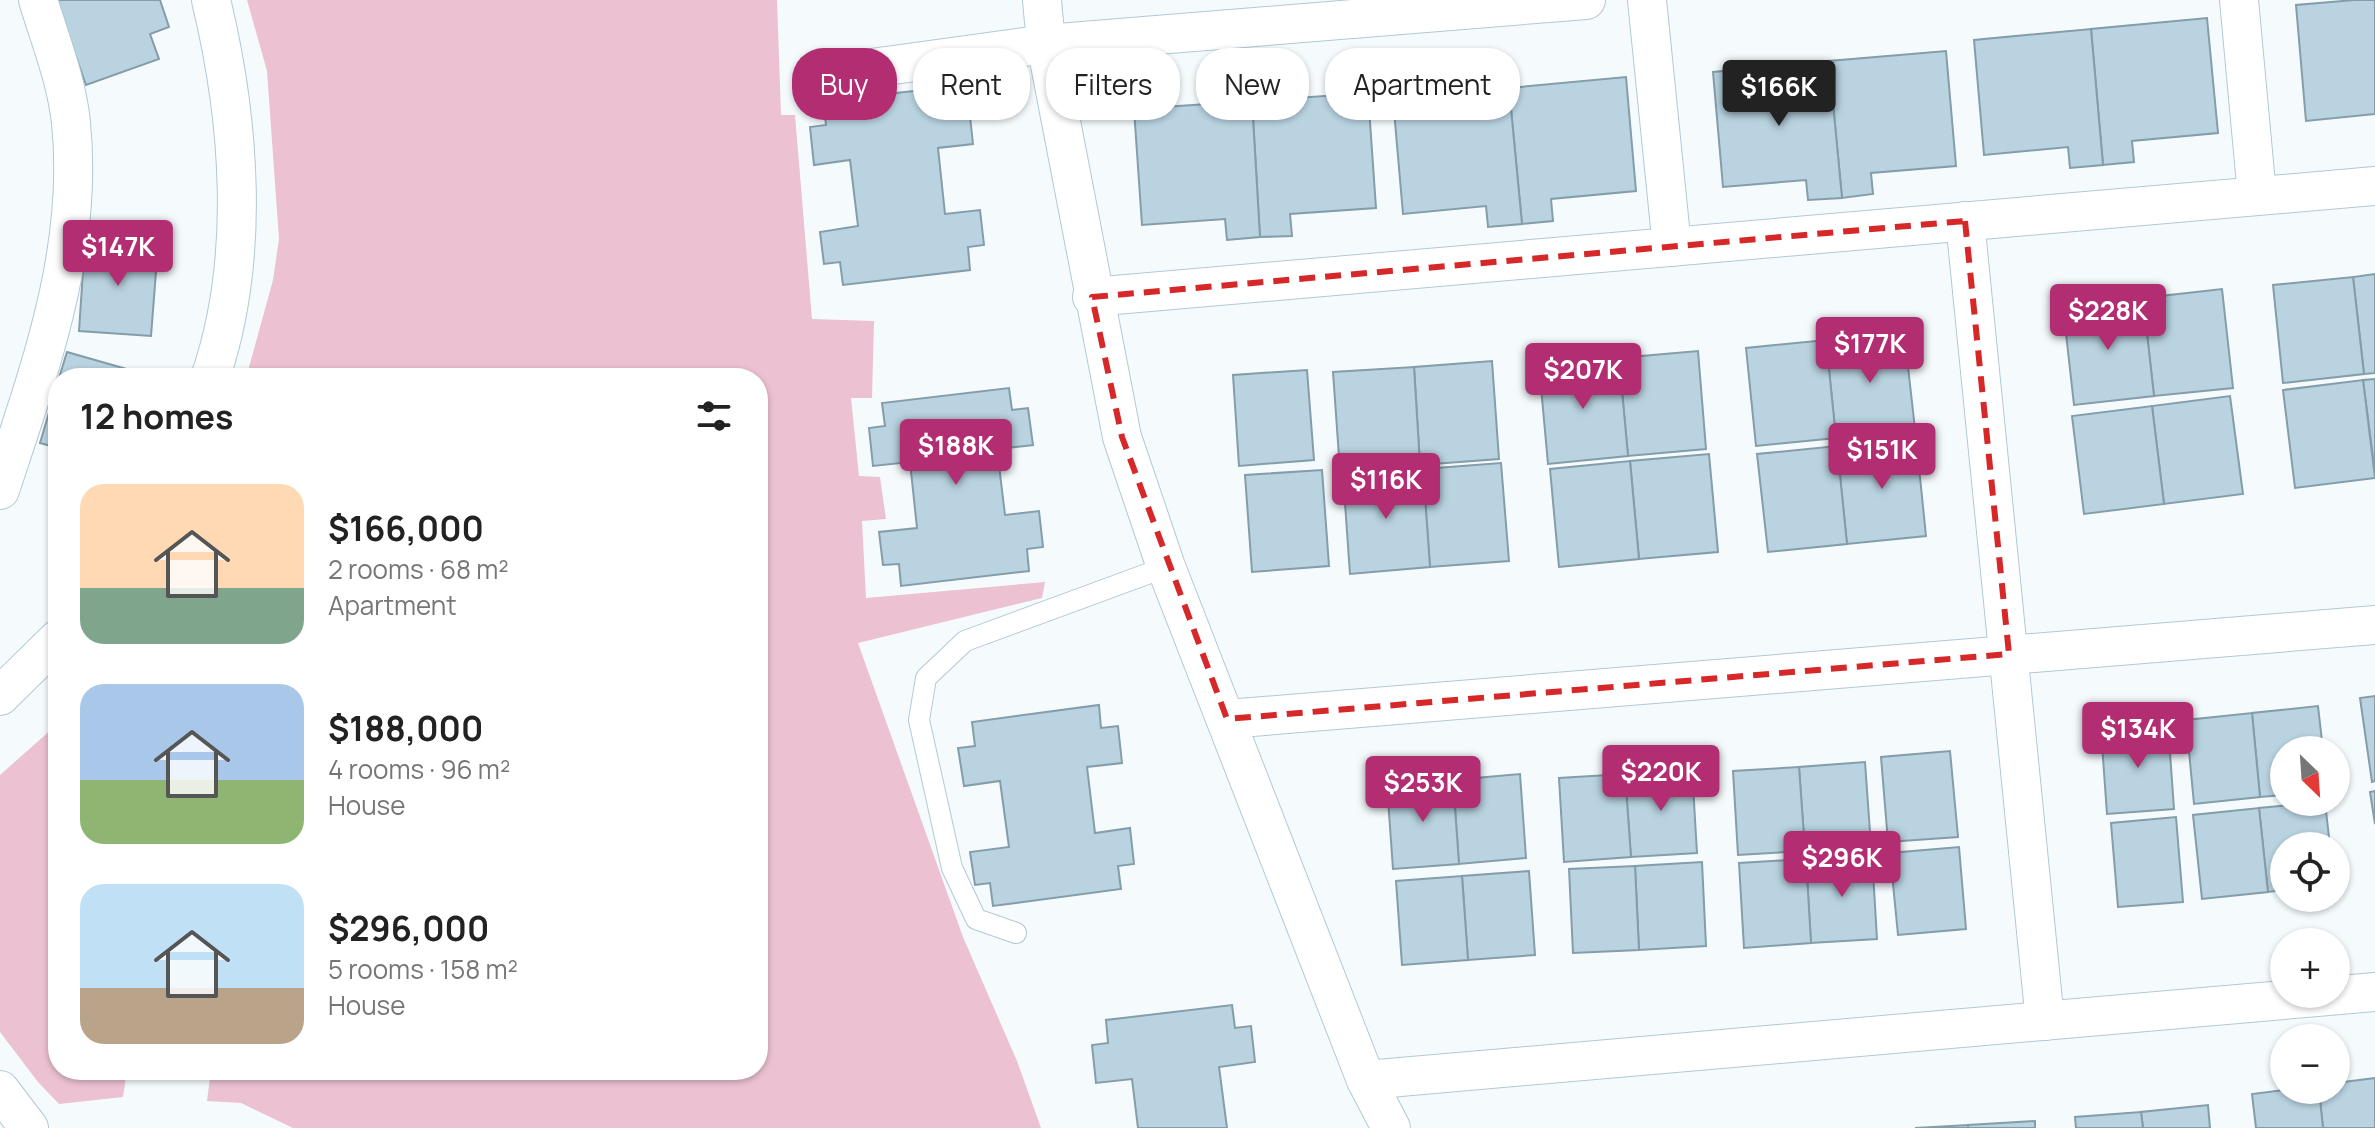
<!DOCTYPE html>
<meta charset="utf-8">
<style>
:root{--surface:#fff;--page:#f6f6f6;--text:#222;--muted:#767676;--accent:#b22d72}
body{margin:0;font-family:Manrope,sans-serif;background:var(--page);color:var(--text);height:100vh;display:flex;flex-direction:column;font-size:30px;white-space:nowrap}
*{box-sizing:border-box;margin:0}
p{font-size:26px;color:var(--muted)}
.icon{flex:none;width:44px;height:44px;fill:none;stroke:currentColor;stroke-width:2;stroke-linecap:round;stroke-linejoin:round}
.map{position:relative;flex:1;overflow:hidden}
.panel{position:absolute;left:48px;top:368px;width:720px;height:712px;display:flex;flex-direction:column;background:var(--surface);border-radius:32px;box-shadow:0 2px 6px #0004}
.panel>*{flex:none}
.guide{position:absolute;left:792px;top:48px;width:760px;height:72px;display:flex;gap:16px}
.needle{width:52px;rotate:155deg}
.buttons{position:absolute;left:2270px;top:736px;display:grid;gap:16px}
.buttons a{display:grid;place-items:center;width:80px;height:80px;border-radius:50%;background:var(--surface);box-shadow:0 2px 6px #0004;font-size:40px}
.price{position:absolute;translate:-50% -68px;padding:0 18px;border-radius:8px;background:var(--accent);color:#fff;font-size:26px;line-height:52px;filter:drop-shadow(0 2px 4px #0008)}
.price::after{content:'';position:absolute;left:50%;top:48px;width:24px;height:18px;margin-left:-12px;background:inherit;clip-path:polygon(0 0,100% 0,50% 100%)}
.price.on{background:#222;color:#fff}
ul{padding:0;list-style:none}
li{display:flex;align-items:center;gap:24px;height:200px;padding:0 32px}
li span{display:grid;place-items:center;flex:none;width:224px;height:160px;border-radius:24px;color:#555}
li>.icon{margin-inline-start:auto}
span .icon{width:96px;height:96px;fill:#fffc;stroke-width:1}
li b{font-size:34px}
h2{display:flex;justify-content:space-between;align-items:center;height:96px;padding:0 32px;font-size:34px}
.chip{padding:0 28px;border-radius:32px;background:var(--surface);box-shadow:0 2px 6px #0004;font-size:28px;line-height:72px}
.chip.on{background:var(--accent);color:#fff}
.map>svg:first-child{display:block}
.green{fill:#ecc1d1}
.building{fill:#b9d3e1;stroke:#849daa;stroke-width:2}
.lines{fill:none;stroke-linecap:round;stroke-linejoin:round}
.lane-casing{stroke:#b0c9d7;stroke-width:22}
.street-casing{stroke:#b0c9d7;stroke-width:40}
.lane{stroke:#fff;stroke-width:20}
.street{stroke:#fff;stroke-width:38}
.marked{fill:none;stroke:#d62828;stroke-width:6;stroke-dasharray:16 10;stroke-linejoin:round}
</style>
<div class="map">
<svg width="2375" height="1128" viewBox="0 0 2375 1128">
<rect width="100%" height="100%" fill="#f5fbfd"/>
<!-- green -->
<g class="green">
<path d="M247,0h530l4,115h14l17,204 62,2 -2,77h-21l8,78 21,1 6,42 -24,2 4,77 179,-16 -3,16 -184,45 105,294 54,124 24,67h-748l-52,-25 -34,-2 4,-31h547v-692h-512l27,-98 6,-41 -12,-168z"/>
<path d="M53,728h5v342h69l-4,27 -64,7 -21,-22 -38,-50v-257z"/>
</g>
<!-- building -->
<g class="building">
<path d="M56,0h104l9,27 -19,7 9,25 -73,26z"/>
<path d="M2354,0h21v114l-69,7 -10,-116z"/>
<path d="M2207,18l11,115 -86,8 2,21 -31,3 -12,-136z"/>
<path d="M2091,29l12,136 -33,3 -2,-21 -84,8 -10,-115z"/>
<path d="M1946,51l10,115 -85,7 2,21 -31,4 -13,-137z"/>
<path d="M1829,61l13,137 -34,2 -2,-20 -83,7 -10,-115z"/>
<path d="M1626,77l10,114 -85,8 2,22 -31,3 -13,-136z"/>
<path d="M950,87l3,22 16,-2 4,37 -35,4 7,66 35,-4 4,35 -16,2 2,23 -127,15 -3,-23 -16,2 -4,-32 38,-6 -8,-66 -36,5 -4,-38 16,-2 -3,-24z"/>
<path d="M1509,88l13,136 -34,3 -2,-21 -83,8 -10,-115z"/>
<path d="M1368,93l8,115 -86,6 2,22 -32,1 -8,-136z"/>
<path d="M1252,101l8,136 -33,3 -2,-21 -83,6 -8,-116z"/>
<path d="M85,241l73,5 -7,90 -72,-5z"/>
<path d="M2375,274v99l-11,1 -11,-97z"/>
<path d="M2353,277l11,97 -81,9 -10,-98z"/>
<path d="M2222,289l11,99 -79,8 -11,-98z"/>
<path d="M2143,298l11,98 -80,9 -11,-98z"/>
<path d="M1904,331l11,98 -79,9 -10,-98z"/>
<path d="M1826,340l10,98 -80,8 -10,-98z"/>
<path d="M1698,351l8,98 -78,7 -9,-98z"/>
<path d="M67,352l70,20 -2,6h-76z"/>
<path d="M1619,358l9,98 -80,8 -9,-99z"/>
<path d="M1492,361l7,98 -79,6 -6,-98z"/>
<path d="M1414,367l6,98 -80,6 -7,-99z"/>
<path d="M1307,370l7,90 -75,6 -6,-91z"/>
<path d="M2375,379v94l-12,-93z"/>
<path d="M2363,380l12,98 -80,10 -12,-98z"/>
<path d="M58,382v66l-18,-5z"/>
<path d="M1009,388l3,22 16,-2 5,37 -36,4 8,66 34,-4 4,36 -16,2 2,22 -128,15 -2,-22 -16,1 -4,-33 38,-4 -7,-66 -37,4 -4,-38 16,-2 -3,-23z"/>
<path d="M2230,396l13,98 -79,10 -12,-98z"/>
<path d="M2152,406l12,98 -80,10 -12,-98z"/>
<path d="M1916,438l10,98 -79,8 -10,-98z"/>
<path d="M1837,446l10,98 -79,8 -11,-98z"/>
<path d="M1709,454l9,98 -79,7 -9,-98z"/>
<path d="M1630,461l9,98 -80,8 -9,-98z"/>
<path d="M1501,463l8,98 -79,6 -7,-98z"/>
<path d="M1423,469l7,98 -80,7 -7,-99z"/>
<path d="M1322,470l7,96 -77,6 -7,-97z"/>
<path d="M2375,696v85l-3,1 -12,-84z"/>
<path d="M1099,705l2,23 17,-2 4,37 -35,4 8,66 35,-5 4,36 -16,2 3,23 -128,17 -3,-23 -15,2 -5,-33 39,-5 -9,-66 -36,5 -6,-38 17,-2 -3,-24z"/>
<path d="M2318,706l5,44h-39v45l-24,2 -8,-84z"/>
<path d="M2252,713l8,84 -66,7 -8,-84z"/>
<path d="M2168,725l6,84 -67,5 -6,-84z"/>
<path d="M1950,751l8,86 -70,5 -7,-85z"/>
<path d="M1865,762l6,84 -66,5 -6,-84z"/>
<path d="M1799,767l6,84 -67,4 -5,-84z"/>
<path d="M1692,768l5,85 -66,4 -6,-83z"/>
<path d="M1520,774l6,84 -67,6 -6,-84z"/>
<path d="M1625,774l6,83 -67,5 -5,-84z"/>
<path d="M1453,780l6,84 -66,5 -6,-84z"/>
<path d="M2375,791v33l-5,-32z"/>
<path d="M2325,802l5,44h-46v44l-16,2 -9,-84z"/>
<path d="M2259,808l9,84 -66,7 -9,-84z"/>
<path d="M2176,817l7,85 -65,5 -7,-84z"/>
<path d="M1959,847l7,82 -68,6 -8,-82z"/>
<path d="M1872,855l5,84 -66,4 -5,-84z"/>
<path d="M1806,859l5,84 -67,5 -5,-85z"/>
<path d="M1702,862l4,84 -67,4 -4,-84z"/>
<path d="M1635,866l4,84 -66,3 -4,-84z"/>
<path d="M1529,871l6,84 -67,5 -6,-84z"/>
<path d="M1462,876l6,84 -66,5 -6,-84z"/>
<path d="M1232,1005l3,23 16,-2 4,36 -36,5 8,61h-89l-6,-49 -36,4 -4,-38 16,-2 -2,-23z"/>
<path d="M2375,1078v50h-52l-4,-38h17v-7z"/>
<path d="M2284,1090h35l4,38h-67l-4,-34z"/>
<path d="M2208,1105l2,23h-67l-2,-16z"/>
<path d="M2141,1112l2,16h-67l-1,-11z"/>
<path d="M2035,1121v7h-67v-3z"/>
<path d="M1968,1125v3h-53z"/>
</g>
<g class="lines">
<defs>
<path id="lane" d="M1016,933l-40,-14 -24,-51 -33,-148 7,-42 39,-37 201,-74"/>
<g id="street">
<path d="M1042,0l4,44 76,393 44,130 200,513 25,48"/>
<path d="M1647,0l25,247"/>
<path d="M2239,0l18,195"/>
<path d="M828,74l218,-30 540,-44"/>
<path d="M1965,221l80,800"/>
<path d="M1092,297l1283,-111"/>
<path d="M210,378c41,-119 30,-258 1,-378"/>
<path d="M0,490c39,-119 84,-239 71,-367 -4,-41 -21,-84 -33,-123"/>
<path d="M0,696l58,-57"/>
<path d="M1227,719l1148,-94"/>
<path d="M1366,1080l1009,-88"/>
<path d="M0,1090l29,38"/>
</g>
</defs>
<!-- lane casing -->
<use href="#lane" class="lane-casing"/>
<!-- street casing -->
<use href="#street" class="street-casing"/>
<!-- lane -->
<use href="#lane" class="lane"/>
<!-- street -->
<use href="#street" class="street"/>
</g>
<!-- marked area -->
<path class="marked" d="M1965,221l44,433 -782,65 -105,-282 -30,-140z"/>
</svg>
<div class="buttons">
<a><svg class="needle" viewBox="-14 -14 28 28"><path d="M0-13l5 13h-10z" fill="#e53935"/><path d="M0 13l5-13h-10z" fill="#767676"/></svg></a>
<a><svg class="icon" aria-label="locate" viewBox="0 0 24 24"><circle cx="12" cy="12" r="6"/><path d="M12 2v4M12 18v4M2 12h4M18 12h4"/></svg></a>
<a>+</a>
<a>−</a>
</div>
<b class="price on" style="left:1779px;top:128px">$166K</b>
<b class="price" style="left:118px;top:288px">$147K</b>
<b class="price" style="left:2108px;top:352px">$228K</b>
<b class="price" style="left:1870px;top:385px">$177K</b>
<b class="price" style="left:1583px;top:411px">$207K</b>
<b class="price" style="left:956px;top:487px">$188K</b>
<b class="price" style="left:1882px;top:491px">$151K</b>
<b class="price" style="left:1386px;top:521px">$116K</b>
<b class="price" style="left:2138px;top:770px">$134K</b>
<b class="price" style="left:1661px;top:813px">$220K</b>
<b class="price" style="left:1423px;top:824px">$253K</b>
<b class="price" style="left:1842px;top:899px">$296K</b>
<div class="guide">
<a class="chip on">Buy</a>
<a class="chip">Rent</a>
<a class="chip">Filters</a>
<a class="chip">New</a>
<a class="chip">Apartment</a>
</div>
<section class="panel">
<h2>12 homes<svg class="icon" aria-label="filters" viewBox="0 0 24 24"><path d="M4 7h16M4 17h16"/><circle cx="9" cy="7" r="2"/><circle cx="15" cy="17" r="2"/></svg></h2>
<ul>
<li><span style="background:linear-gradient(#ffd9b3 65%,#7fa58c 0)"><svg class="icon" aria-label="home" viewBox="0 0 24 24"><path d="M3 11l9-7 9 7M6 9v11h12V9"/></svg></span><div><b>$166,000</b><p>2 rooms · 68 m²</p><p>Apartment</p></div></li>
<li><span style="background:linear-gradient(#a9c7e8 60%,#8fb573 0)"><svg class="icon" aria-label="home" viewBox="0 0 24 24"><path d="M3 11l9-7 9 7M6 9v11h12V9"/></svg></span><div><b>$188,000</b><p>4 rooms · 96 m²</p><p>House</p></div></li>
<li><span style="background:linear-gradient(#bfe0f5 65%,#b9a48a 0)"><svg class="icon" aria-label="home" viewBox="0 0 24 24"><path d="M3 11l9-7 9 7M6 9v11h12V9"/></svg></span><div><b>$296,000</b><p>5 rooms · 158 m²</p><p>House</p></div></li>
</ul>
</section>
</div>
